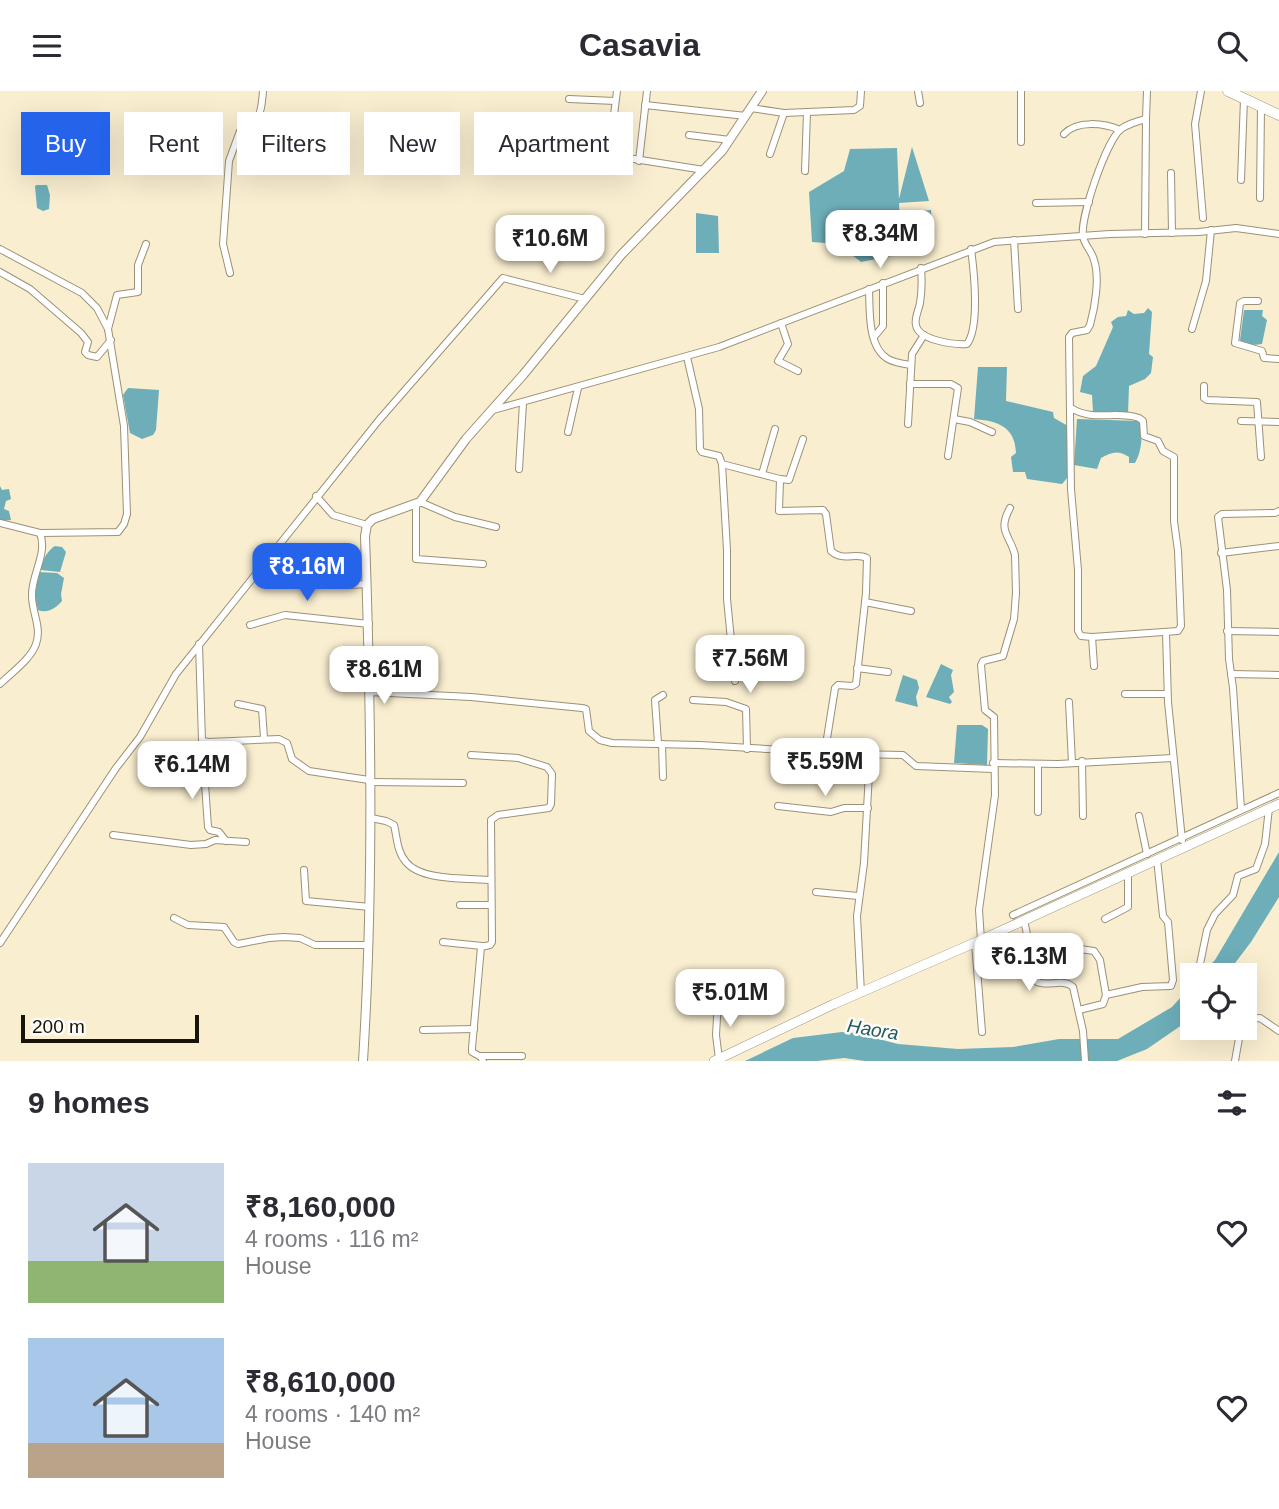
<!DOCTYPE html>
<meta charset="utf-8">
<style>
:root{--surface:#fff;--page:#f7f7f7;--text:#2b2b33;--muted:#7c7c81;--accent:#2563eb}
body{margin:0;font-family:Arial,sans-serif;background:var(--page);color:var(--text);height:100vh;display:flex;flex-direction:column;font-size:26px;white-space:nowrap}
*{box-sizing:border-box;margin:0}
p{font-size:23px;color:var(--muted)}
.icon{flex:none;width:38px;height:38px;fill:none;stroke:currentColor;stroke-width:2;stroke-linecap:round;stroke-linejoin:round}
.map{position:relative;height:970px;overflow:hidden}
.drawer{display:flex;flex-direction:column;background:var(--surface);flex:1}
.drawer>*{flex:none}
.hud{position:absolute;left:21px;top:21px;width:700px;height:63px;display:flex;gap:14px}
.buttons{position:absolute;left:1180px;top:872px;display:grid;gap:14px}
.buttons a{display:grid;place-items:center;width:77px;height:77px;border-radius:0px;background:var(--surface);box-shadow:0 7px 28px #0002;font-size:35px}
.scale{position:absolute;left:21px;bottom:18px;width:178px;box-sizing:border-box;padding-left:7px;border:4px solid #18140a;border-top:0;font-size:19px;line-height:24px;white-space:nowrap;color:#18140a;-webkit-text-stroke:5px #fefcf6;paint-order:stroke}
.price{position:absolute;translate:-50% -60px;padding:0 16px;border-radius:14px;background:#fff;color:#222;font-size:23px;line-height:46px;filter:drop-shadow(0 2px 4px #0008)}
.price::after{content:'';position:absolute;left:50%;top:42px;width:21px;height:16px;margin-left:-10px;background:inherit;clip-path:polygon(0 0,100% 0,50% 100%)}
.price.active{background:var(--accent);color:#fff}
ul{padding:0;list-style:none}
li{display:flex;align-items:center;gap:21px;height:175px;padding:0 28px}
li span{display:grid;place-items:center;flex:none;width:196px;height:140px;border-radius:0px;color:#555}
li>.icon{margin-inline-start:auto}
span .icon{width:84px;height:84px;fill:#fffc;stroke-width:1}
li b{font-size:30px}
h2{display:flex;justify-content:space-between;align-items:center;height:84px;padding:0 28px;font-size:30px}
.tag{padding:0 24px;border-radius:0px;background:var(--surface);box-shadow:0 7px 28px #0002;font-size:24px;line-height:63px}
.tag.active{background:var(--accent);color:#fff}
header{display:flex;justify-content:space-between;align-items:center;height:91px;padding:0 28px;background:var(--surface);font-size:32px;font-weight:700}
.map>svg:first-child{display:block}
.water{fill:#6daeb9}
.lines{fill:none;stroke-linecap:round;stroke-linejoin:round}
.minor-casing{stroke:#9c9176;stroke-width:8}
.tertiary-casing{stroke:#9c9176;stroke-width:10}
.secondary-casing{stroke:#9c9176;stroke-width:10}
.primary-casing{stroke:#9c9176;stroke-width:11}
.minor{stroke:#fff;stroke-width:6}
.tertiary{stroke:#fff;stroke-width:8}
.secondary{stroke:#fff;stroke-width:9}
.primary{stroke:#fff;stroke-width:10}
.labels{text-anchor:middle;stroke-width:5;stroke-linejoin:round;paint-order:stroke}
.water-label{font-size:19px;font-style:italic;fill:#225a63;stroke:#fefcf6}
</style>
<header><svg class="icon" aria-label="menu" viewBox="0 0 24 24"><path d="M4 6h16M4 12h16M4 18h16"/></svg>Casavia<svg class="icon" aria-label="search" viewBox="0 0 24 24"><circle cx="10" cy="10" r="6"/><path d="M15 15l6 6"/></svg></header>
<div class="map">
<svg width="1279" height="970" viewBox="0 0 1279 970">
<rect width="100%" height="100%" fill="#f9eed0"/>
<!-- water -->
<g class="water">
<path d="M912,56l17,54 -30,2 2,51 -40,8 -23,-18 -26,-2 -3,-50 35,-21 6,-22 47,-1 2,51z"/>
<path d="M37,94h10l3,10 -1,14 -6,2 -6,-3 -2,-22z"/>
<path d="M931,119l2,30 -29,5 1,-32z"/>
<path d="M696,122l22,3 1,37h-23z"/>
<path d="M1148,217l4,4 -3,42 4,3 -2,16 -6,6 -16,7 -1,28 -35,-2 -1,-17 -12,-3 3,-16 13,-10 17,-39 -2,-5 7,-5 8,-1 2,-6 6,4 10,-1z"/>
<path d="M1244,219h19l-1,6 5,4 -5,24 -17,2 -5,-6z"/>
<path d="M978,276h29l-1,34 47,11 1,6 14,8 -1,52 -5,6 -35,-5 -2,-7h-12l-2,-15 5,-4c-1,-27 -19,-32 -42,-34z"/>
<path d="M128,297l31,2 -3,40 -3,5 -11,4 -12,-6 -7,-38z"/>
<path d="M1077,328l63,2c3,13 2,30 -5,42h-6v-6c-11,-7 -17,-5 -28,1l-4,11 -23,-4z"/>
<path d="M0,395l2,4 7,-1 2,10 -5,2 -2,8 5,2 2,9 -11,1z"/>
<path d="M55,455l7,1 4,5 -6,20 -19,-2c0,-9 7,-20 14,-24z"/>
<path d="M38,481l19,1 7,5 -3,16 1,7c-6,7 -15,13 -24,9l-3,-12z"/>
<path d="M941,573l12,6 -2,5 3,17 -5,5 3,5 -2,2 -24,-7z"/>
<path d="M903,584l14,5 2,8 -3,9 2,10 -23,-6z"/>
<path d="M957,634h25l6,4 -1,36 -33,-2z"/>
<path d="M1279,761v45l-28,45 -25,33h-25l14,-15z"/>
<path d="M1192,894v33l-45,31 -30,12h-252l-21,-3 -27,3h-72l48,-23 49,-6 13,1 43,11 60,5 55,-2 46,-8h59l54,-32z"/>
</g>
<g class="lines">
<defs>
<g id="minor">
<path d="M617,0l-8,64 95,15"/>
<path d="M918,0l2,12"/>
<path d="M1201,0l-6,33 8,94"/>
<path d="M569,8l46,2"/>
<path d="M645,14l101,11"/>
<path d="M751,17l33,5 70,-3 6,-4 1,-15"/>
<path d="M1064,43c13,-14 40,-11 56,-4"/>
<path d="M689,44l41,5"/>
<path d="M583,48l27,3"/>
<path d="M1021,51v-51"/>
<path d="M770,63l14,-41"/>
<path d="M639,70l8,-70"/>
<path d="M805,80l2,-59"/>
<path d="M1171,82l1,60"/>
<path d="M1241,89l3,-81"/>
<path d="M1260,107l1,-92"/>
<path d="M1036,112l53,-1"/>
<path d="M1145,143l1,-115"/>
<path d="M1014,149l4,69"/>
<path d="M0,158l82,44 15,15 11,21 16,97 3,88 -3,10 -6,8 -78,1c8,21 -9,42 -8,63 0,17 10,31 4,48 -5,15 -25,29 -36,40"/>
<path d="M921,177c1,12 1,23 -1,35 -1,6 -6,16 -4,22 2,15 38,20 51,19 13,-17 7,-73 4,-95"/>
<path d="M0,181l30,17 51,44 7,9 -3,10 3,3 9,2 14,-17"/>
<path d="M230,182l-7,-29 6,-83 11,-30 5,-4 10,-3c6,-11 7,-20 8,-33"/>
<path d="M869,198c1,20 -2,58 19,70 7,4 16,5 23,6"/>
<path d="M1258,210h-14l-4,2 -5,40 27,8 2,7 15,1"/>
<path d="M781,232l7,21 -10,17 20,10"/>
<path d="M108,238l9,-34 21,-3v-27l8,-21"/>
<path d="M1192,238l14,-48 5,-51"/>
<path d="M874,246l9,-11v-43"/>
<path d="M687,266l12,52 1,40 2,3 17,4 3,8 5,86v49l8,82"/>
<path d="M910,293h41l7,4 -10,68"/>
<path d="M1204,295v12l3,2 50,2 4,55"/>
<path d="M1071,317c22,14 45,2 68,10l4,3 1,15 14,5 5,10 11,6v64l4,30 3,75 -3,5 -86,6 -11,-1 -3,-5v-61l-7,-81 -2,-152 3,-4 15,-3 3,-5c5,-18 10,-47 4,-65 -2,-9 -10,-15 -11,-24 -3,-18 23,-95 38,-107 7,-5 17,-8 25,-10l1,-28"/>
<path d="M493,319l226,-63 275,-105 116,-8 89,-2 37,-4 43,6"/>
<path d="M954,328l16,3 22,10"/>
<path d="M1241,330l38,1"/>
<path d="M908,333l4,-70 12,-19"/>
<path d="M568,341l10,-44"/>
<path d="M722,373l58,15 -1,32 44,-1 3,4 5,37c12,11 24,1 36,7l-1,35 -10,91 -4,2 -14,-1 -3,3 -10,63"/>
<path d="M519,378l4,-66"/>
<path d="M762,383l13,-45"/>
<path d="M780,388l9,1 14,-41"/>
<path d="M316,405l17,19 34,10"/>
<path d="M420,411l35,15 41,10"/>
<path d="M416,414v54l67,5"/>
<path d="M0,432l40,10"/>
<path d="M1221,462l58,-7"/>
<path d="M328,483l21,11 18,-1"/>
<path d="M865,511l46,9"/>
<path d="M250,534l35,-10 84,9"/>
<path d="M1227,540l52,1"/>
<path d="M1166,542l2,69 14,138"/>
<path d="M1092,546l2,29"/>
<path d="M199,553l3,97 7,1 70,-3 8,4 5,16 17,12 60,9"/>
<path d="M857,577l31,4"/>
<path d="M1231,583l48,1"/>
<path d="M369,601l102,5 111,11 4,1 3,22 11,9 12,3 88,2 151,9 52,1 13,11 77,3"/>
<path d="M1125,603h42"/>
<path d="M693,609l33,2 20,7 1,40"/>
<path d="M1069,611l3,61"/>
<path d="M238,613l24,5 2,29"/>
<path d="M202,650l6,86 2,3 9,2 7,9"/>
<path d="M658,652l-3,-43 8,-5"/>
<path d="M662,653l1,33"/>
<path d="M471,664l47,3 29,9 5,7 -1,30 -2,4 -51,7 -7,5 1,122 -2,3 -9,2 -9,101v4l9,5 2,4"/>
<path d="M1082,670l1,55"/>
<path d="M993,672l65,1 115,-6"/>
<path d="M369,691l94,1"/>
<path d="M778,715l53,6 13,-4h24"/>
<path d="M1241,718l-8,-121 -4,-29 -2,-69 -9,-73 4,-3 53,-1 4,-2"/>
<path d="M1038,721v-48"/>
<path d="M1139,725l8,38"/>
<path d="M371,727l15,3 8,4c3,12 3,27 12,37 15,19 61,16 85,18"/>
<path d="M113,744l78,10 15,-1 9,-4 31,2"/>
<path d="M304,779l2,31 64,6"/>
<path d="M816,801l42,4"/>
<path d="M460,814h31"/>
<path d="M1013,824l266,-122"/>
<path d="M174,827l14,7 36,2 10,15 4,2 31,-6 15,-1 16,1 15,7h54"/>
<path d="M1105,828l23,-12v-35"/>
<path d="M1024,829l13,62c12,5 26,-4 36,5l10,44 2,30"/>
<path d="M981,849l-2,-30 16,-115 -1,-78 -9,-7 -4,-45 2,-4 20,-5 11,-37 2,-26 -1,-38c-5,-20 -18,-24 -5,-47"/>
<path d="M443,851l39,4"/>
<path d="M1030,851l64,9 6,9 6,35 36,-8 29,-1 2,-6 -5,-58 -5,-6 -6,-57"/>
<path d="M0,852l116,-175 24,-31 36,-63 203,-254 124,-142 82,21"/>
<path d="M975,852l7,89"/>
<path d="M1199,878l8,-39 8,-16 18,-19 5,-19 18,-7 9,-25 4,-36"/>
<path d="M861,902l-4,-77 7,-53 6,-108"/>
<path d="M718,910l-2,34 3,24"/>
<path d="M1079,919l24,-6 3,-9"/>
<path d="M1244,928l16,-1 19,13"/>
<path d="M423,939l51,-1"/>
<path d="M480,965h42"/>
<path d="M1235,970l6,-34"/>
</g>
<path id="tertiary" d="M363,970c11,-175 8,-350 2,-525l2,-11 6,-6 47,-17 46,-63 57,-64 98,-120 101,-104 40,-60"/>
<path id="secondary" d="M714,970l120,-57 147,-64 298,-136"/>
<path id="primary" d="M1228,0l51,24"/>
</defs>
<!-- minor casing -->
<use href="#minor" class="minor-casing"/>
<!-- tertiary casing -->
<use href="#tertiary" class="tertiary-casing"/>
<!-- secondary casing -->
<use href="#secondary" class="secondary-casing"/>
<!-- primary casing -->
<use href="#primary" class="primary-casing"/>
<!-- minor -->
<use href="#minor" class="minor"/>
<!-- tertiary -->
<use href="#tertiary" class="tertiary"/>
<!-- secondary -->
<use href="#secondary" class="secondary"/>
<!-- primary -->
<use href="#primary" class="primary"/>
</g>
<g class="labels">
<!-- water labels -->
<g class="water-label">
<text transform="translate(873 938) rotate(9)" y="7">Haora</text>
</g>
</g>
</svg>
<div class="buttons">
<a><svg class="icon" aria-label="locate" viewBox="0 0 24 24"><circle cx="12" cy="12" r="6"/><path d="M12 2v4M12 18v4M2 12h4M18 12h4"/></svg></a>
</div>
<div class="scale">200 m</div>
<b class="price" style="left:880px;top:179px">₹8.34M</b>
<b class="price" style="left:550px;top:184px">₹10.6M</b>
<b class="price active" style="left:307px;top:512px">₹8.16M</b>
<b class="price" style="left:750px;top:604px">₹7.56M</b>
<b class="price" style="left:384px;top:615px">₹8.61M</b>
<b class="price" style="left:825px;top:707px">₹5.59M</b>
<b class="price" style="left:192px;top:710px">₹6.14M</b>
<b class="price" style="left:1029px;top:902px">₹6.13M</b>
<b class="price" style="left:730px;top:938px">₹5.01M</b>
<div class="hud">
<a class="tag active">Buy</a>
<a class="tag">Rent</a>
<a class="tag">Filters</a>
<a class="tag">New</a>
<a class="tag">Apartment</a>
</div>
</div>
<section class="drawer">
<h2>9 homes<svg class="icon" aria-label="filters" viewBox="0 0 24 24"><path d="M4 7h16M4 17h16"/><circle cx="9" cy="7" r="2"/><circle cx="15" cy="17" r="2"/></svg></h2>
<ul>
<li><span style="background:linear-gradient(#c9d6e8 70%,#8fb573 0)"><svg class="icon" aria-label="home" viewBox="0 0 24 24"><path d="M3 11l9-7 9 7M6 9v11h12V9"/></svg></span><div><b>₹8,160,000</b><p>4 rooms · 116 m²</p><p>House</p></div><svg class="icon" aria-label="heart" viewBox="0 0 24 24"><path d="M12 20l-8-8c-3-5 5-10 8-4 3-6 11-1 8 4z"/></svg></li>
<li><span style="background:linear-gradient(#a9c7e8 75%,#b9a48a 0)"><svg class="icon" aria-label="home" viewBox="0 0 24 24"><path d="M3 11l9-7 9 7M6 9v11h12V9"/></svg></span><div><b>₹8,610,000</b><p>4 rooms · 140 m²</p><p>House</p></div><svg class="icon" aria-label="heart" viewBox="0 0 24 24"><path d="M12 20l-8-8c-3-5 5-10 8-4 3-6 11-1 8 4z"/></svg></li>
</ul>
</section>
